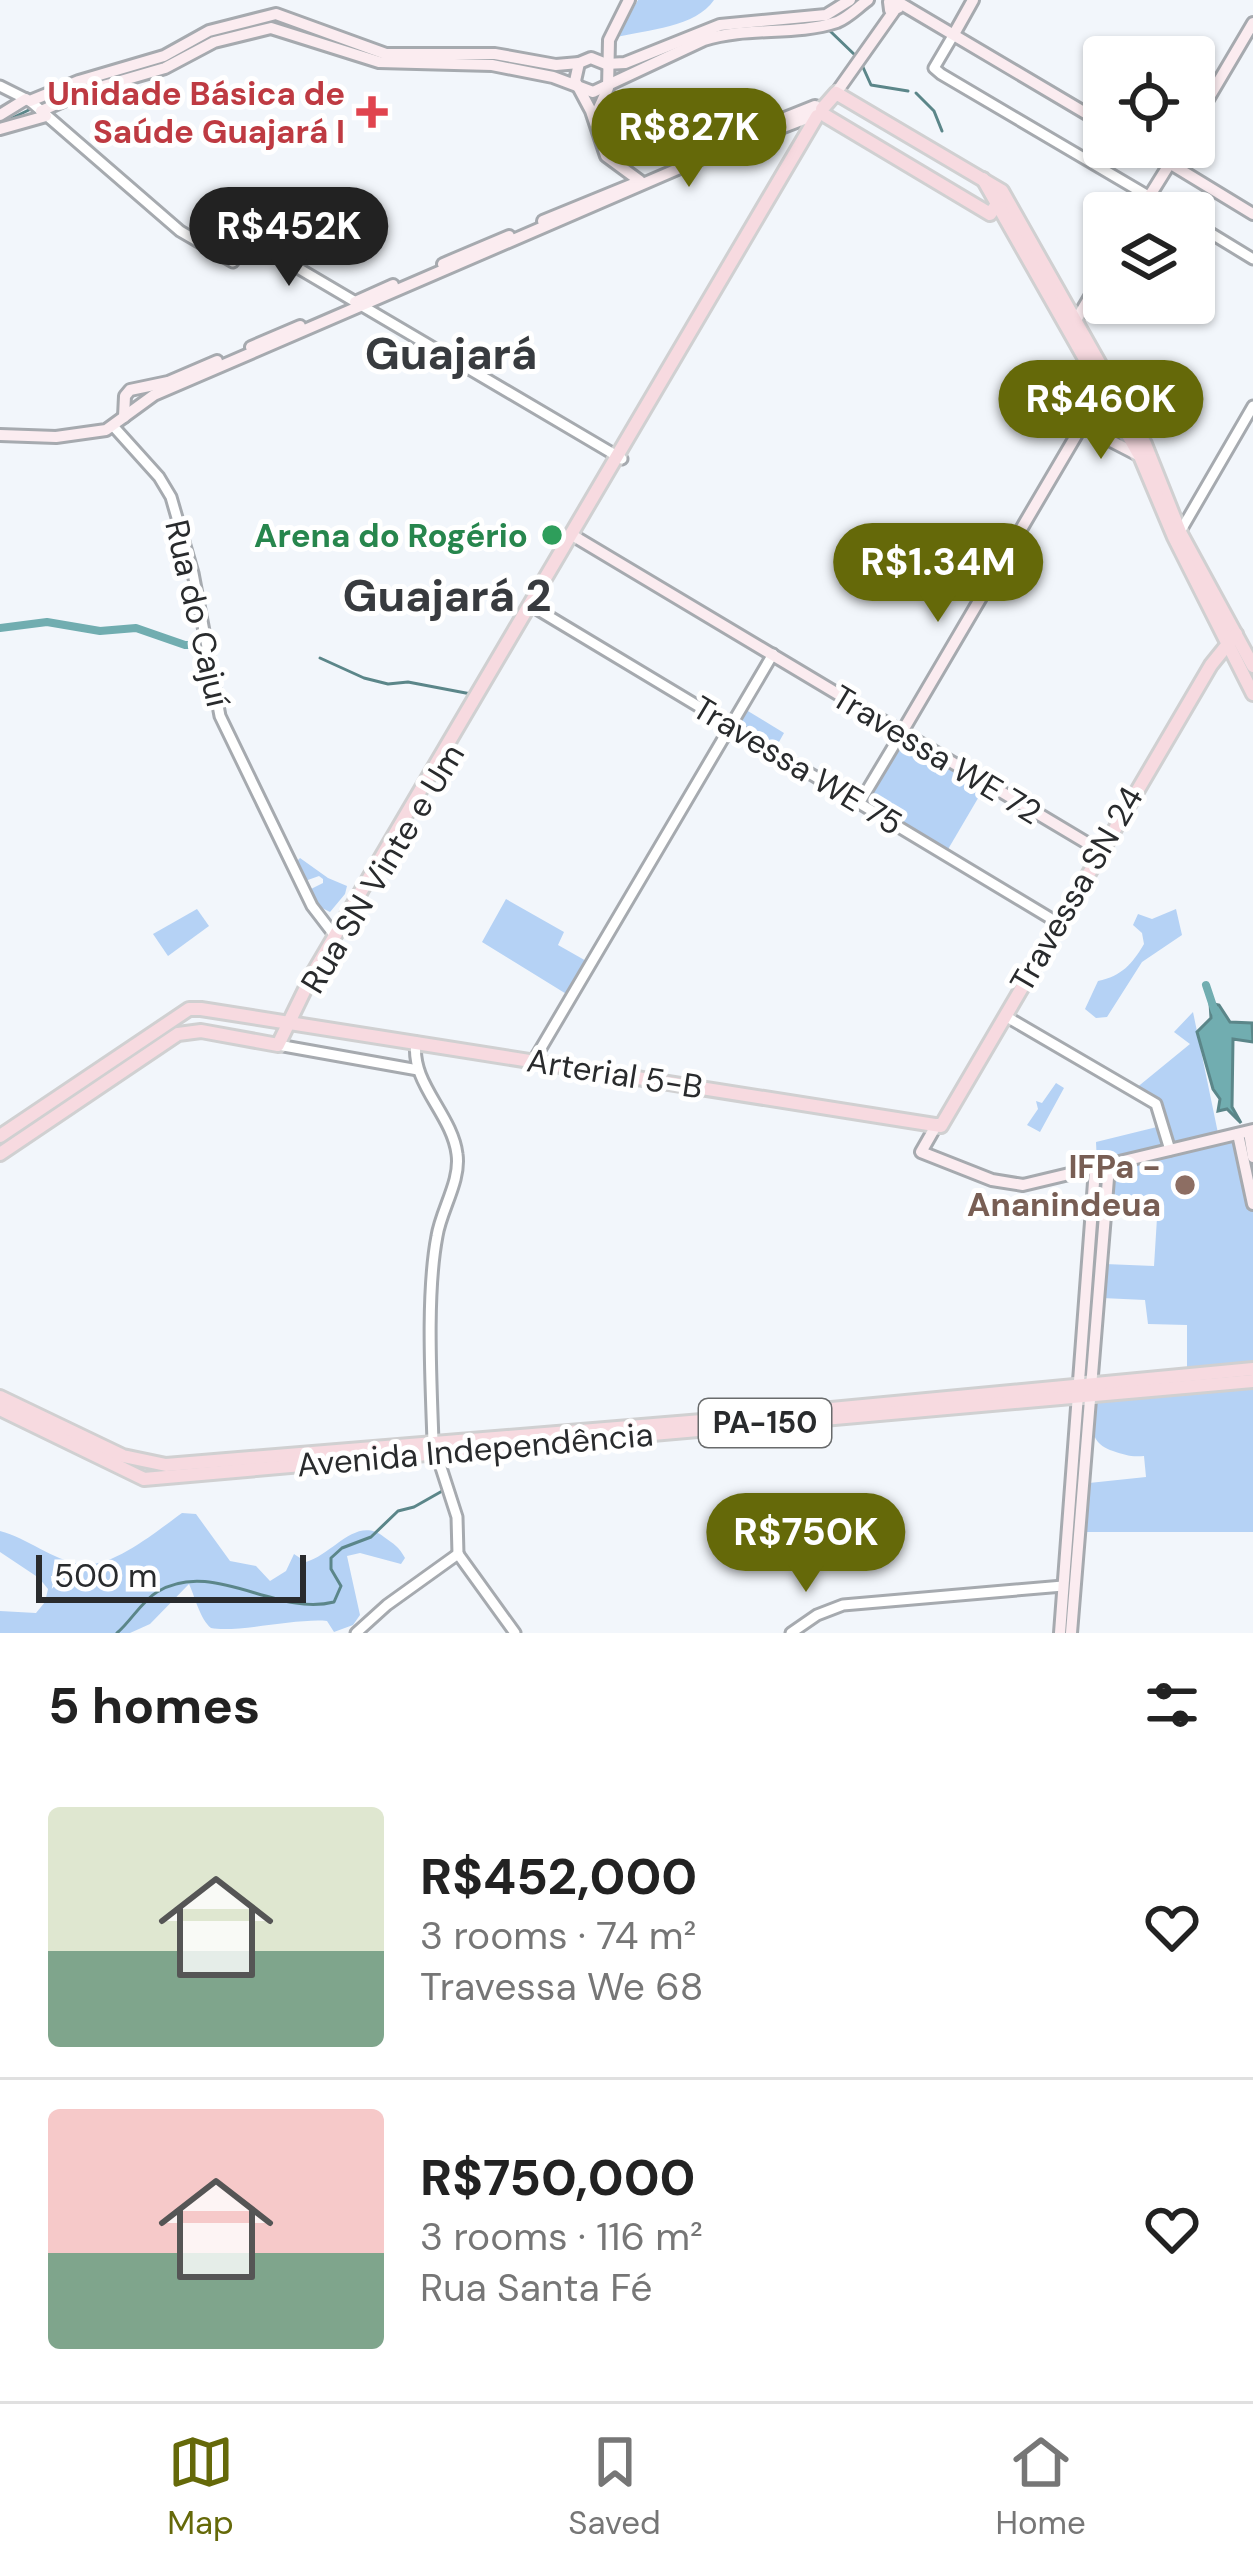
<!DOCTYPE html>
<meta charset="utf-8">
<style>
:root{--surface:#fff;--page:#f2f2f2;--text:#222;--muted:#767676;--line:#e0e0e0;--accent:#656909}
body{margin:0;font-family:"DM Sans",sans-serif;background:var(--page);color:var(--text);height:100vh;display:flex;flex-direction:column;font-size:45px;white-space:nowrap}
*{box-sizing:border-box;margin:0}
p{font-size:39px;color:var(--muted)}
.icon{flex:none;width:66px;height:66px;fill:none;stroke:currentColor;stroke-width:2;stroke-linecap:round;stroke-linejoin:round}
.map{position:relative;height:1633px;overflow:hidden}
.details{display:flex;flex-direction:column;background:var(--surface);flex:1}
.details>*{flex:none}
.controls{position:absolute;left:1083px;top:36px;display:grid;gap:24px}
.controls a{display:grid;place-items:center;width:132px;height:132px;border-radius:12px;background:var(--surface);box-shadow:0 3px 9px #0004;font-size:60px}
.scale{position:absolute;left:36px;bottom:30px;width:270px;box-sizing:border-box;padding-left:12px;border:6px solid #292b2d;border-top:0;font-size:33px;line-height:42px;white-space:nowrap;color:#292b2d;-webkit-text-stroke:9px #fff;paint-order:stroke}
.price{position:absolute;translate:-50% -102px;padding:0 27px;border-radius:42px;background:var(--accent);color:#fff;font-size:39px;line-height:78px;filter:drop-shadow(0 3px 6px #0008)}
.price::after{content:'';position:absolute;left:50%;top:72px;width:36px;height:27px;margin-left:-18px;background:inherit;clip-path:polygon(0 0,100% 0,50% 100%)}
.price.active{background:#222;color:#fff}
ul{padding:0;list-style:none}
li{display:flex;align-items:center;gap:36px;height:300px;padding:0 48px}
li+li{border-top:3px solid var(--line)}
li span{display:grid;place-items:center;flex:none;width:336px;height:240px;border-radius:12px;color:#555}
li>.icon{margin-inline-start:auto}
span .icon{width:144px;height:144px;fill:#fffc;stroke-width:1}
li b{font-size:51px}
h2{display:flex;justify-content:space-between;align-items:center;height:144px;padding:0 48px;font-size:51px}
.menu{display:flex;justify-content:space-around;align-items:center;height:168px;border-top:3px solid var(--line);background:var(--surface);font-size:33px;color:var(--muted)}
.menu a{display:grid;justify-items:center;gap:6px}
.menu .active{color:var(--accent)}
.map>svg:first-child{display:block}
.green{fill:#b5d2f5}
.water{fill:#71adb0;stroke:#5b8689;stroke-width:3}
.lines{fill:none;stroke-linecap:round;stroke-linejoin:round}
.stream{stroke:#5b8689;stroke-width:3}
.river{stroke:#71adb0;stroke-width:8}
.tertiary-casing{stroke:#a6aaaf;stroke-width:15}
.secondary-casing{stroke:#a6aaaf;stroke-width:16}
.primary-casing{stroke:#d0d0d1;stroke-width:18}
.tertiary{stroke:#fff;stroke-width:9}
.secondary{stroke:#fbecf0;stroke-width:10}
.primary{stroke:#f7dae0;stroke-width:12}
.health-dot{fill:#e0444e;stroke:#fff;stroke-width:4.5}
.leisure-dot{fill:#2e9e5b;stroke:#fff;stroke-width:4.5}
.education-dot{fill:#8d6e63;stroke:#fff;stroke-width:4.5}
.labels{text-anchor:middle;stroke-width:10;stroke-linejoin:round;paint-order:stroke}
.shield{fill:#fff;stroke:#696b6c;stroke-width:3}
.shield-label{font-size:30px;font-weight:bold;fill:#292b2d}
.health-label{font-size:33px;font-weight:bold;fill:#be3a42;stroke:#fff;text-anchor:end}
.leisure-label{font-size:33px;font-weight:bold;fill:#27864d;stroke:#fff;text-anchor:end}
.street-label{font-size:33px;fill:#292b2d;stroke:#fff}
.education-label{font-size:33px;font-weight:bold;fill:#785e54;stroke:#fff;text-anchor:end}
.district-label{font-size:45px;font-weight:bold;fill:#383b3f;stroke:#fff}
</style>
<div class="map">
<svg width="1253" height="1633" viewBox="0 0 1253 1633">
<rect width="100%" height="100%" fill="#f2f6fb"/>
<!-- green -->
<g class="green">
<path d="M638,0h76c-18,27 -67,30 -97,37z"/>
<path d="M743,708l41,25 -9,16 -42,-25z"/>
<path d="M904,738l80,50 -37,63 -82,-48z"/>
<path d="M300,858l28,20 19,8 -2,8 -15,18 -18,-9 -5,-12 16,-8v-4l-4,-3 -14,5 -9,-19z"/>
<path d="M506,899l58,33 -6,13 30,17 -20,33 -86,-53z"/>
<path d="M197,909l12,17 -41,30 -15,-22z"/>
<path d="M1176,909l6,26 -40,27 -35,55 -11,1 -11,-9 13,-28c24,-5 34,-17 46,-37l-2,-11 -9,-8 5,-11 14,5z"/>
<path d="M1193,1012l26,126 -46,8 -9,-40 -29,-17 55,-45 -16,-12z"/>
<path d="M1056,1083l8,5 -24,44 -13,-7 11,-16 -2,-8 6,2z"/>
<path d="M1161,1126l5,21 -69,17 -1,-22z"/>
<path d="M1249,1135l4,14v216l-66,5v-45l-39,-1 -3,-24 -43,-2 3,-34 49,2 3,-48 -49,-3 3,-47z"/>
<path d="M1253,1385v147h-168l4,-49 57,-6 -2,-21c-14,1 -19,-1 -31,-5 -27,-9 -20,-28 -18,-53z"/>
<path d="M182,1513l14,1 34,47 26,5 14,15 16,-10 8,-17 12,8c28,-8 50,-47 78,-25 10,7 15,10 21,21l-4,6 -41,-11 -13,3 13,59 -7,10 -19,7 -7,-11c-30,-3 -90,12 -116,7 -11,-9 -16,-31 -22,-44l-39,40 -20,9h-130v-22l36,2 9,-11 3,-13 -9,-11 -39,-26v-21c27,7 53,29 80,33 31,6 78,-34 102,-51z"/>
</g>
<!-- water -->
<path class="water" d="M1210,1003l9,2 11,17 22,1 1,19 -20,-3 -1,68 9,16 -14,-14 -9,2 2,-12 -7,-10 -16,-57 14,-14z"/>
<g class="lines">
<!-- stream -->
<g class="stream">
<path d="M829,30l28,27"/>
<path d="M862,65l9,20 37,6"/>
<path d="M91,83l27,-8"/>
<path d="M916,93l18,18 8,20"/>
<path d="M8,120l25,-12"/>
<path d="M320,658l44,20 24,6 20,-2 63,12"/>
<path d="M117,1633c14,-12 25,-32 40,-41 56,-34 118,25 177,10l7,-16 -10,-17v-11l11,-10 29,-11 27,-26 16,-4 30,-17"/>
</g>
<!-- river -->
<g class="river">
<path d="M244,28l33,-7"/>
<path d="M118,75l46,-12 53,-30"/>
<path d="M0,122l8,-2"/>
<path d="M0,628l47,-6 53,9 36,-3 49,17h20"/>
<path d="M1206,985l9,27"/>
</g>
<defs>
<g id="tertiary">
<path d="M954,34l-20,34 7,6 236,139"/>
<path d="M0,86l30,15 150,130 53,31 14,-24 375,221"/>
<path d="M1194,223l59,36"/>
<path d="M114,427l45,50 12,20 22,76 27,143 92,190 23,30"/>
<path d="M1180,532l73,-126"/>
<path d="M535,608l525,316"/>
<path d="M860,802l42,-70"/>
<path d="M1007,1017l149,87 14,46"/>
<path d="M416,1042c-6,41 36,72 41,112 4,27 -16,56 -20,82 -11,58 -6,145 -4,206"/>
<path d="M278,1045l140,25"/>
<path d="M534,1060l239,-406"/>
<path d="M436,1452l21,65 1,37"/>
<path d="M458,1554l57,79"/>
<path d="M356,1633l31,-28 71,-51"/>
<path d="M791,1633l26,-18 26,-10 220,-19"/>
</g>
<g id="secondary">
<path d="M897,1l1,7 -8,2 -1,-8z"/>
<path d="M898,2l206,122"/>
<path d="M954,34l19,-34"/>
<path d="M836,93l58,-82"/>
<path d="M30,101l49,-20 85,-25 45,-25 67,-17 110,40h109l61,11 23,-2"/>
<path d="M41,111l45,-20 79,-23 49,-26 57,-14 108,34 113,3 61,12 40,15 111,-52c43,-14 91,-4 133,-18 12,-5 21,-15 31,-22"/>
<path d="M0,115l26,-16"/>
<path d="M600,121l-2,-11 10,-22 1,-48 20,-40"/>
<path d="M1194,123l59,-100"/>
<path d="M0,129l46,-13"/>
<path d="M752,131l63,-25 6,3"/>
<path d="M1143,147l110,67"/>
<path d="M640,181l-34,-25 -15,-45 -16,-30 4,-18 12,-5 15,6 19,-1 95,-38 106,-10 24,-15"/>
<path d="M1139,213l41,-66"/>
<path d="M543,221l93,-38"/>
<path d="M443,264l66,-28"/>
<path d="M355,302l38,-17"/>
<path d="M1072,327l32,-54"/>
<path d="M251,347l49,-21"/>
<path d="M124,417l1,-21 5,-6 38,-8 49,-21"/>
<path d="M1082,426l58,30"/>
<path d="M0,435l56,2 50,-7 48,-35 556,-240 107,-41"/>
<path d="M572,535l530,317"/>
<path d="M902,732l202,-344"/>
<path d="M937,1124l-16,28 71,28 31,5 230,-55"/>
<path d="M1249,1132l4,25"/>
<path d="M1238,1134l15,70"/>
<path d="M1060,1633l35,-464"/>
<path d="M1071,1633l38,-467"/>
</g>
<g id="primary">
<path d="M822,109l14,-16 166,98 143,253 35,88 73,134"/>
<path d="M826,116l164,98 10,-14"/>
<path d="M983,179l157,277 34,81 79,157"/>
<path d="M0,1136l189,-127h12l740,117 270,-461 25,-31"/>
<path d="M0,1154l178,-120 23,-3 77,14 35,-72 504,-857"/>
<path d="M0,1397l123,59 43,9 548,-45 539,-51"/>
<path d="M0,1409l144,70 1109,-98"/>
</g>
</defs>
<!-- tertiary casing -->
<use href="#tertiary" class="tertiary-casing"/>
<!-- secondary casing -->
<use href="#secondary" class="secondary-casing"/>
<!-- primary casing -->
<use href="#primary" class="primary-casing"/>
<!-- tertiary -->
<use href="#tertiary" class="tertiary"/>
<!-- secondary -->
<use href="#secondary" class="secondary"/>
<!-- primary -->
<use href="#primary" class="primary"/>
</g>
<!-- markers -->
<path class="health-dot" d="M366 94h12v12h12v12h-12v12h-12v-12h-12v-12h12z"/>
<circle class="leisure-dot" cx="552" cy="535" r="12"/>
<circle class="education-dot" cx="1185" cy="1185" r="12"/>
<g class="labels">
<!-- shield labels -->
<rect class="shield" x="699" y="1399" width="132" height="48" rx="9"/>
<g class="shield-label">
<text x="765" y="1433">PA-150</text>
</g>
<!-- health labels -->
<g class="health-label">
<text x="345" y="105">Unidade Básica de<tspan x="345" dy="38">Saúde Guajará I</tspan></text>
</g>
<!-- leisure labels -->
<g class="leisure-label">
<text x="528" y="547">Arena do Rogério</text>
</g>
<!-- street labels -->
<g class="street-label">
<text transform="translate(198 613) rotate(77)" y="12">Rua do Cajuí</text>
<text transform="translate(937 754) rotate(31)" y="12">Travessa WE 72</text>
<text transform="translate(798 765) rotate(31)" y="12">Travessa WE 75</text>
<text transform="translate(382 868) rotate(-59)" y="12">Rua SN Vinte e Um</text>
<text transform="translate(1076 889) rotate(-60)" y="12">Travessa SN 24</text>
<text transform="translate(615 1073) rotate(9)" y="12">Arterial 5-B</text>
<text transform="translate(475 1449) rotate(-5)" y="12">Avenida Independência</text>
</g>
<!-- education labels -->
<g class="education-label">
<text x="1161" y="1178">IFPa -<tspan x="1161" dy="38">Ananindeua</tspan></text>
</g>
<!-- district labels -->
<g class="district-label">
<text x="451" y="369">Guajará</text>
<text x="447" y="611">Guajará 2</text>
</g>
</g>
</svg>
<div class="controls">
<a><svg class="icon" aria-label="locate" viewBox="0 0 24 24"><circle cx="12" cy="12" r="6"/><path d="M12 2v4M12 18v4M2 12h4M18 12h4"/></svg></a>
<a><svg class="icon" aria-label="layers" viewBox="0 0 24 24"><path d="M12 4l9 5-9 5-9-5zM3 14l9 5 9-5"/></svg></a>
</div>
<div class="scale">500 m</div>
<b class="price" style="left:689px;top:190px">R$827K</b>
<b class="price active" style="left:289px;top:289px">R$452K</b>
<b class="price" style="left:1101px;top:462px">R$460K</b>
<b class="price" style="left:938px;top:625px">R$1.34M</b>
<b class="price" style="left:806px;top:1595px">R$750K</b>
</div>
<section class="details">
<h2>5 homes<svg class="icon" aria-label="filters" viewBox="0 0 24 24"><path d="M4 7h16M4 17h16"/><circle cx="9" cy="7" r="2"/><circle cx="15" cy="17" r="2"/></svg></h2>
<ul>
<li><span style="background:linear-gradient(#dfe7d0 60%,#7fa58c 0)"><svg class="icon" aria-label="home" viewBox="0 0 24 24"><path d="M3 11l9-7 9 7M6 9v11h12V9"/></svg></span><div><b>R$452,000</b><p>3 rooms · 74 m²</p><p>Travessa We 68</p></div><svg class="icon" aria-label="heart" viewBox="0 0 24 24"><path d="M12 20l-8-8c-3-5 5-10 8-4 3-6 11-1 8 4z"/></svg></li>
<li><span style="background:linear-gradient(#f6c9c9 60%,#7fa58c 0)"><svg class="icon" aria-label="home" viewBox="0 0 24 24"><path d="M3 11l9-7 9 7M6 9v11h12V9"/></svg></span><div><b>R$750,000</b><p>3 rooms · 116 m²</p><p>Rua Santa Fé</p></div><svg class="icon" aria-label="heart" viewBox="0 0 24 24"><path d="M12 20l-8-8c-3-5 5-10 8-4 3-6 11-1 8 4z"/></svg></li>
</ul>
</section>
<nav class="menu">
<a class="active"><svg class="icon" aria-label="map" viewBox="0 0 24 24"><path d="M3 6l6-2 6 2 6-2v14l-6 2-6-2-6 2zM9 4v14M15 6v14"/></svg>Map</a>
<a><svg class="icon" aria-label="saved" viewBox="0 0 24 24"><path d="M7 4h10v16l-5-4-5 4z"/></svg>Saved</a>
<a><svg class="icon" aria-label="home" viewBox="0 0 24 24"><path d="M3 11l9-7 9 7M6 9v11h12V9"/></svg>Home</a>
</nav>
